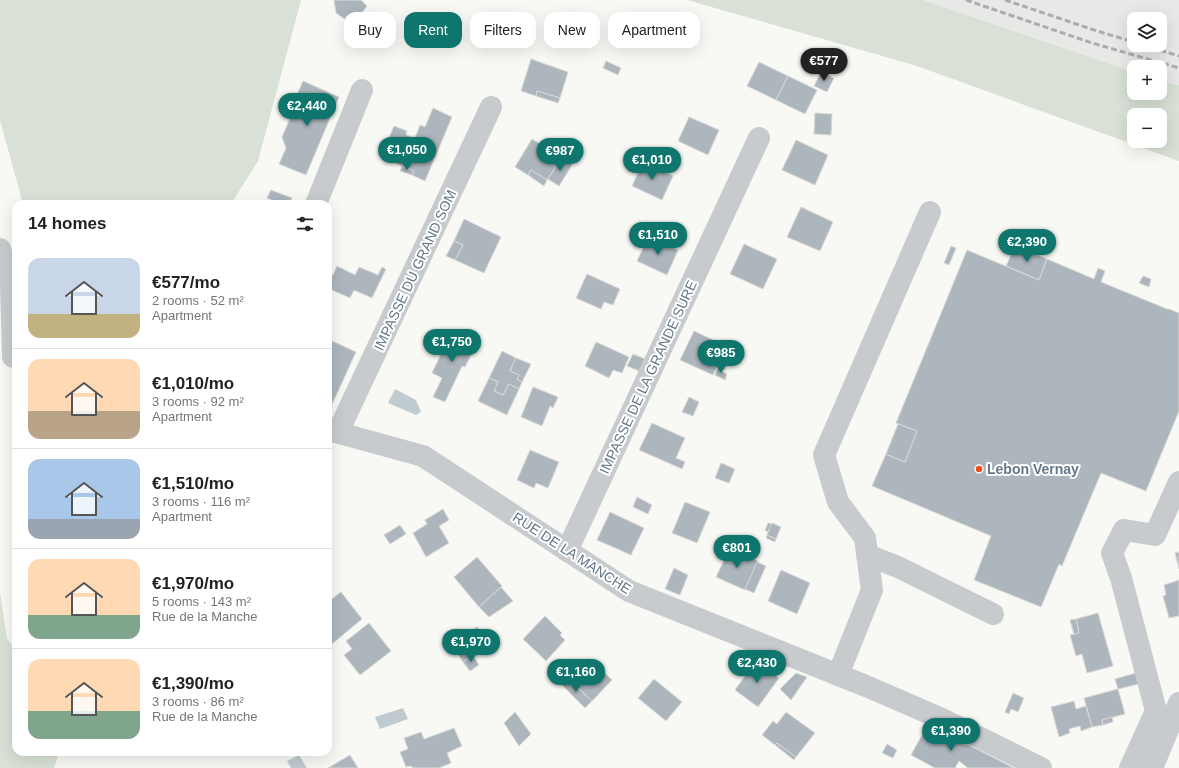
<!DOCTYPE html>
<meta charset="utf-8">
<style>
:root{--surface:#fff;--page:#f2f2f2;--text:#222;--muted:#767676;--line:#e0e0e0;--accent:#0f766e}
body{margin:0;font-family:Helvetica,sans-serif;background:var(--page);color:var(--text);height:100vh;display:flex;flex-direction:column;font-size:15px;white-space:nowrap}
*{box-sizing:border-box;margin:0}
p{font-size:13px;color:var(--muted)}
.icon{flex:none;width:22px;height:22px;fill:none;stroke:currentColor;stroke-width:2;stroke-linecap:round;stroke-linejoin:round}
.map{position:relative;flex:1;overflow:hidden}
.drawer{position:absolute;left:12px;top:200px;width:320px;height:556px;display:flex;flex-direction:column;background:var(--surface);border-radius:12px;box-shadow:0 4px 16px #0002}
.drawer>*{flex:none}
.guide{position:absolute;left:344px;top:12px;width:380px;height:36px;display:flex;gap:8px}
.fabs{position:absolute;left:1127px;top:12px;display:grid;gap:8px}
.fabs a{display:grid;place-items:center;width:40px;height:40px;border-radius:8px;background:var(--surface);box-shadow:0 4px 16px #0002;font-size:20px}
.price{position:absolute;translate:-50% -34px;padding:0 9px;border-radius:14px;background:var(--accent);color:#fff;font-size:13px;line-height:26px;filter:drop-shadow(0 1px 2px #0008)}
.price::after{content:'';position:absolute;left:50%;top:24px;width:12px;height:9px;margin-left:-6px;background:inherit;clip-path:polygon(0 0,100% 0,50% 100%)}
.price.selected{background:#222;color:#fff}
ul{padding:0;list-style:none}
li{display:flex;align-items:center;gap:12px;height:100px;padding:0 16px}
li+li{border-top:1px solid var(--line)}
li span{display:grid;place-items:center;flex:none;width:112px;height:80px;border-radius:12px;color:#555}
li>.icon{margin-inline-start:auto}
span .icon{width:48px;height:48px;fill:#fffc;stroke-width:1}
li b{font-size:17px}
h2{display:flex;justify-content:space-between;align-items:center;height:48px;padding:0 16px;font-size:17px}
.pill{padding:0 14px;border-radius:12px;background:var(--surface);box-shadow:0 4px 16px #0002;font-size:14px;line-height:36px}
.pill.selected{background:var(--accent);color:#fff}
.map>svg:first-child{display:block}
.built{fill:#e8e9e7;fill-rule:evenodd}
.green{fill:#d9e0d5;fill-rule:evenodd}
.water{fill:#c0cbd0}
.building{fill:#adb6bc;stroke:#d9d9d7}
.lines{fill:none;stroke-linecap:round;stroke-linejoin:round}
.minor{stroke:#c7cbce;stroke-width:22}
.rail{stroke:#a7adb3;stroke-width:3;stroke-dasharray:6 3;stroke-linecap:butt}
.poi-dot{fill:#f14d1b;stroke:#fff;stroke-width:1.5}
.labels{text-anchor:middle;stroke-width:4;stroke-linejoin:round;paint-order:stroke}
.street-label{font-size:14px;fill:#647888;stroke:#fff}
.poi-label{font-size:14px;font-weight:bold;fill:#647888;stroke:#fff;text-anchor:start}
</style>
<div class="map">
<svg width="1179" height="768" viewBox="0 0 1179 768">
<rect width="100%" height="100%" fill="#f8f8f4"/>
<!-- built -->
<path class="built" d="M923,0h256v85l-19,-4v-14h-26v5zM1134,19h26v26h-26z"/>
<!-- green -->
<g class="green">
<path d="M0,0h301l-43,161 -27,43h-208l-23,-84z"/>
<path d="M687,0h236l211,72v21h26v-12l19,4v76l-262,-95zM1134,115h26v26h-26z"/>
<path d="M0,593l7,46 9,10v103h43l-5,16h-54z"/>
</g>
<!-- water -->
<g class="water">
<path d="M395,389l21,11 5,12 -5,3 -28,-12z"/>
<path d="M403,708l5,11 -28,10 -5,-12z"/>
<path d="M299,755l8,13h-16l-4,-7z"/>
</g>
<!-- building -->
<g class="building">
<path d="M334,0h27l6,6 -14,19 -17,-12z"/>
<path d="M531,59l37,13 -8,26 -23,-7 -1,5 -15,-5z"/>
<path d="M606,61l15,7 -3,7 -15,-7z"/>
<path d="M759,62l29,14 -12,24 -29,-14z"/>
<path d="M821,72l13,6 -7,14 -13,-6z"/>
<path d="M788,76l29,14 -12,24 -29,-14z"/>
<path d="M303,81l36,16 -33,78 -27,-11 7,-16 -4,-11 13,-30 -3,-1z"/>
<path d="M537,91l23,7 -2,5 -22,-7z"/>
<path d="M433,108l19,9 -27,64 -13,-6 2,-4 -26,-11 6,-15 -7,-3 7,-16 13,5 -1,4 9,3 5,-13 5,2z"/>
<path d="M815,113l17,1 -1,21 -17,-1z"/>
<path d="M689,117l30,13 -11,25 -30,-14z"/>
<path d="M532,139l30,18 -15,23 -16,-10 -3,5 -13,-8z"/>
<path d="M796,140l32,15 -13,30 -33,-15z"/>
<path d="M387,142l7,3 -6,15 -7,-3z"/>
<path d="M561,158l11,7 -13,21 -11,-7z"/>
<path d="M643,162l30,14 -11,24 -30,-14z"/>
<path d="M402,166l12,5 -2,4 -12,-4z"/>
<path d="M531,170l16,10 -3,6 -16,-11z"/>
<path d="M271,190l21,8 -3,6h-7l-15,-6z"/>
<path d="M801,207l32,15 -13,29 -33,-14z"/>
<path d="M464,219l37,18 -17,36 -29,-13 8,-15 -9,-4z"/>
<path d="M649,236l29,14 -11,25 -30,-14z"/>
<path d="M454,241l9,4 -8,15 -9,-4z"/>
<path d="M744,244l33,15 -14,30 -33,-15z"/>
<path d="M951,246l5,2 -7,17 -5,-2z"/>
<path d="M1015,246l32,13 -8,21 -33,-14z"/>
<path d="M967,250l72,30 8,-21 47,20 4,-11 7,3 -4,11 66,27h2l10,4v98l-33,80 -45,-18 -39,93 -3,-2 -18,43 -67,-27 17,-44 -119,-50 14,-32 19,8 12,-31 -21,-8z"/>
<path d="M337,266l18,9 4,-8 19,8 4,-8 4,2 -14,29 -18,-8 -4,8 -18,-8 -4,8v-25l5,2z"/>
<path d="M587,274l33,15 -7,16 -9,-3 -3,7 -25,-11z"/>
<path d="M1143,276l8,3 -2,8 -10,-4z"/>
<path d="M453,329l10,5 -2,5 15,6 -11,22 -3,-1 -17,36 -12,-5 9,-19 -10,-5z"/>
<path d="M694,331l32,15 -13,29 -33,-15z"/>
<path d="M328,339l28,13 -27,59h-1z"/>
<path d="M596,342l33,15 -7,16 -9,-3 -4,8 -24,-12z"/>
<path d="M724,350l6,2 -7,15 -5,-3z"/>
<path d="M502,351l14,7 -6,13 9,4 -2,4 5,3 -3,7 -10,-5 -6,11 -9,-4 4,-9 -9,-4z"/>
<path d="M633,354l12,5 -6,12 -12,-5z"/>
<path d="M516,358l15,6 -9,18 -5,-3 2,-4 -9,-4z"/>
<path d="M717,369l10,5 -2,6 -10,-5z"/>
<path d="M489,378l9,4 -4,9 9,4 6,-11 10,5 -12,26 -29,-14z"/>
<path d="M533,387l25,10 -5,11 -3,-2 -8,20 -21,-9z"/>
<path d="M689,397l10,5 -6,14 -11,-4z"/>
<path d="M652,423l33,15 -9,20 9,4 -3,7 -43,-19z"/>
<path d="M898,424l19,7 -12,31 -19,-8z"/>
<path d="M530,450l29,12 -11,26 -12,-5 -2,5 -17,-8z"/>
<path d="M721,463l14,6 -6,14 -14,-5z"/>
<path d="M637,497l15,8 -4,9 -15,-7z"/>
<path d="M685,502l25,10 -13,31 -25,-10z"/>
<path d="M443,509l6,11 -10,6 10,17 -23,14 -13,-24 14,-9 -2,-4z"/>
<path d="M610,512l34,16 -13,27 -34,-15z"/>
<path d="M768,523l4,1 -4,8 -3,-2z"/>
<path d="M772,523l9,4 -5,12 -9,-4z"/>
<path d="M400,525l6,9 -16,10 -6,-9z"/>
<path d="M767,535l9,4 -1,3 -9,-4z"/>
<path d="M730,548l28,13 -13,29 -29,-13z"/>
<path d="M1179,552v17l-4,-16z"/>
<path d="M477,557l25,29 -23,21 -25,-30z"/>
<path d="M757,562l9,4 -12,27 -9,-4z"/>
<path d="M674,568l14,7 -8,20 -15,-6z"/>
<path d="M781,570l29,13 -13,31 -29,-13z"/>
<path d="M1179,580v36l-10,2 -6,-22 3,-1 -2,-10z"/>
<path d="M501,587l12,14 -24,16 -10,-10z"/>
<path d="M341,592l21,27 -30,25 -4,-5v-37z"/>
<path d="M1098,613l15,53 -26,7 -5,-19 -6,2 -6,-21 9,-2 -3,-14z"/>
<path d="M545,616l17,17 -2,2 5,5 -19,21 -23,-22z"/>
<path d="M1076,619l3,14 -5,1 -4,-14z"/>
<path d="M369,623l22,28 -31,24 -16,-20 8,-6 -6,-8z"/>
<path d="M477,627l7,10 -14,9 5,8 -12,8 -12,-19z"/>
<path d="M484,637l5,9 -14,8 -5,-8z"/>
<path d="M473,655l6,10 -9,6 -7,-9z"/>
<path d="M589,658l23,22 -20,21 -23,-22z"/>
<path d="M756,661l23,17 -21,29 -23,-17z"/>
<path d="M796,673l11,4 -16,23 -11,-11z"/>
<path d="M1136,673l3,11 -21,5 -3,-10z"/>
<path d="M566,677l26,24 -7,7 -25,-25z"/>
<path d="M654,679l28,23 -16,19 -28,-23z"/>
<path d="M1118,689l7,25 -23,6 1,5 -11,2 -8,-29z"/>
<path d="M1013,693l11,5 -6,14 -7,-3 -2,5 -4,-2z"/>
<path d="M1074,701l2,8 10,-3 6,21 -11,4 -1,-5 -11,3 1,4 -11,4 -8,-30z"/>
<path d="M515,712l16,22 -12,12 -15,-23z"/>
<path d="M786,712l29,21 -19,24 -19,-14 -2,2 -13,-10 11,-14 4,3z"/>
<path d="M1112,717l1,5 -10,3 -1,-5z"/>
<path d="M928,724l38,21 1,-1 47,24h-46l-9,-7 -4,7h-20l-24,-13z"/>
<path d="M454,728l8,18 -15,7 4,10 -12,5h-25l-4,-2 -4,1 -6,-15 8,-3 -4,-11 17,-6 3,7z"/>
<path d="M777,743l19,14 -2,3 -19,-15z"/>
<path d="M887,744l10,6 -4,8 -11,-5z"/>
<path d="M350,755l8,13h-30z"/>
</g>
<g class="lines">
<!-- minor -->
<g class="minor">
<path d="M316,204l46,-114"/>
<path d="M0,249l11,36 2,72"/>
<path d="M328,430l95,26 206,135 237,95 74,32 101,50"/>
<path d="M338,432l153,-325"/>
<path d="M567,551l192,-413"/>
<path d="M867,555l31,12 95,47"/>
<path d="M838,675l34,-85 -7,-52 -27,-36 -14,-47 106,-243"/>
<path d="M1130,768l26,-57 -35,-133 -9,-25 12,-23 31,5 24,-53"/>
<path d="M1152,768l27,-65"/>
</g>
<!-- rail -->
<g class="rail">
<path d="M966,0l126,43 87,25"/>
<path d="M1005,0l92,31 37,11"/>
<path d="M1143,45l36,11"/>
</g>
</g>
<!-- markers -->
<circle class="poi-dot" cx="979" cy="469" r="4"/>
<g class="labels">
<!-- street labels -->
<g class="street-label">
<text transform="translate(415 270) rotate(-65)" y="5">IMPASSE DU GRAND SOM</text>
<text transform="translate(648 377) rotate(-65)" y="5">IMPASSE DE LA GRANDE SURE</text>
<text transform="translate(572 553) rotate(33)" y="5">RUE DE LA MANCHE</text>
</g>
<!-- poi labels -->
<g class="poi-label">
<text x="987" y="474">Lebon Vernay</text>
</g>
</g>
</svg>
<div class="fabs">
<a><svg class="icon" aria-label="layers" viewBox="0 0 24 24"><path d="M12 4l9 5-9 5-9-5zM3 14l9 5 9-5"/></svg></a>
<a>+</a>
<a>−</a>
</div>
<b class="price selected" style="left:824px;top:82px">€577</b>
<b class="price" style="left:307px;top:127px">€2,440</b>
<b class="price" style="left:407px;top:171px">€1,050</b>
<b class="price" style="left:560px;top:172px">€987</b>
<b class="price" style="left:652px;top:181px">€1,010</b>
<b class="price" style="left:658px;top:256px">€1,510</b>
<b class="price" style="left:1027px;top:263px">€2,390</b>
<b class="price" style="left:452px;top:363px">€1,750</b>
<b class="price" style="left:721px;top:374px">€985</b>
<b class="price" style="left:737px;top:569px">€801</b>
<b class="price" style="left:471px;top:663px">€1,970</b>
<b class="price" style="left:757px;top:684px">€2,430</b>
<b class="price" style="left:576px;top:693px">€1,160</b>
<b class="price" style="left:951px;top:752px">€1,390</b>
<div class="guide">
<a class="pill">Buy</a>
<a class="pill selected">Rent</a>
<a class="pill">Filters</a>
<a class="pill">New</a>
<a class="pill">Apartment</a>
</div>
<section class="drawer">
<h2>14 homes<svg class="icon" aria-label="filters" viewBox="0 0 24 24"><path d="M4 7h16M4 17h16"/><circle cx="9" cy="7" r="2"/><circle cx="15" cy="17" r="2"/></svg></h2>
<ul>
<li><span style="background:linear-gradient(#c9d6e8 70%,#c2b280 0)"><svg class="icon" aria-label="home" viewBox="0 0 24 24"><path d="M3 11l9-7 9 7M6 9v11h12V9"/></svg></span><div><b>€577/mo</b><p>2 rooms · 52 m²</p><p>Apartment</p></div></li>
<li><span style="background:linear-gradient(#ffd9b3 65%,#b9a48a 0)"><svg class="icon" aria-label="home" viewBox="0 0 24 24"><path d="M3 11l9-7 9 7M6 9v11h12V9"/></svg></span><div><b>€1,010/mo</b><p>3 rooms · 92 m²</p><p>Apartment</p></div></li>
<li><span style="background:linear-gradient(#a9c7e8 75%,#9aa5b1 0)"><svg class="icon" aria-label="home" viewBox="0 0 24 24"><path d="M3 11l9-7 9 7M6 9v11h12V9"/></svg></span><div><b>€1,510/mo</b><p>3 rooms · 116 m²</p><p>Apartment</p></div></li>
<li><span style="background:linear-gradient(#ffd9b3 70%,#7fa58c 0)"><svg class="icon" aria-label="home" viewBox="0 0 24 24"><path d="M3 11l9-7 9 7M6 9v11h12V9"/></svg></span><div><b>€1,970/mo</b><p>5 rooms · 143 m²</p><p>Rue de la Manche</p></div></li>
<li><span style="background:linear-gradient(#ffd9b3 65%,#7fa58c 0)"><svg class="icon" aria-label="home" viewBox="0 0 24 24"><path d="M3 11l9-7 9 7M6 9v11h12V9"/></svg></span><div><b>€1,390/mo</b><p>3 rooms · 86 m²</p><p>Rue de la Manche</p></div></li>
</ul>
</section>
</div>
